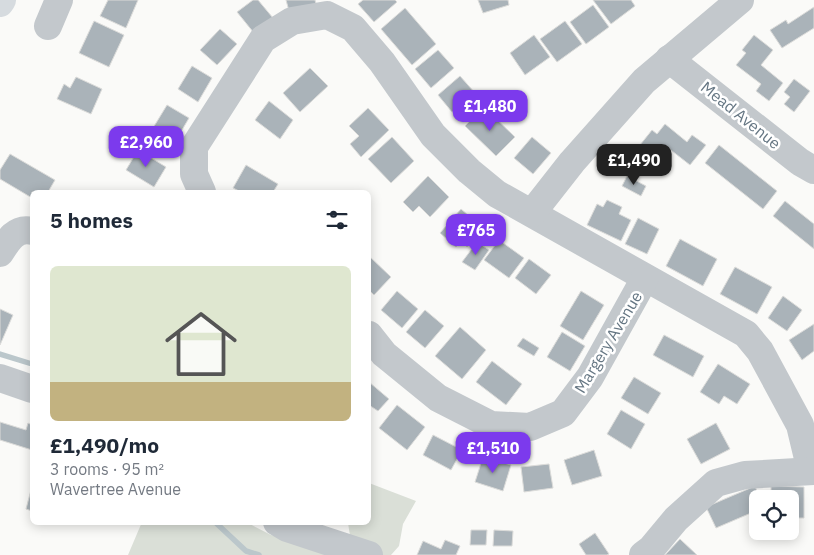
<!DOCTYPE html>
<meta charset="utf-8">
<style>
:root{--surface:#fff;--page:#f2f2f3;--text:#1f2937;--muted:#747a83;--accent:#7c3aed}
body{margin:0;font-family:"IBM Plex Sans",sans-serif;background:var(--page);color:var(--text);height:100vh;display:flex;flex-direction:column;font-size:19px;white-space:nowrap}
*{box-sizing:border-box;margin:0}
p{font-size:16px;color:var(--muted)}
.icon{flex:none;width:28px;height:28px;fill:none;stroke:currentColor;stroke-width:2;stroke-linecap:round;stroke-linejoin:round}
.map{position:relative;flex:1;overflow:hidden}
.drawer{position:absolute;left:30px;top:190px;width:341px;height:335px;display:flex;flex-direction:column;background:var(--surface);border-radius:8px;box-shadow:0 2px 12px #0003}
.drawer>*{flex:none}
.fabs{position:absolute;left:749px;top:490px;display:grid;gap:10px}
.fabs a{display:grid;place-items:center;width:50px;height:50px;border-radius:8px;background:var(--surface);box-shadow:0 2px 12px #0003;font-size:25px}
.price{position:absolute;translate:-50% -42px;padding:0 11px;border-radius:10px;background:var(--accent);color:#fff;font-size:16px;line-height:32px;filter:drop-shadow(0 1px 2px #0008)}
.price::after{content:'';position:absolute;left:50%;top:30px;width:15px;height:11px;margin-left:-8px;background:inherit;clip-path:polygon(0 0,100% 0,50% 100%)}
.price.selected{background:#222;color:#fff}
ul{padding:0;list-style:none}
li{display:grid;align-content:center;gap:10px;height:265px;padding:0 20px}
li span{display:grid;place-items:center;height:155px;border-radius:8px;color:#555}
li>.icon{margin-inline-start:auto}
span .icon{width:90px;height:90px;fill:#fffc;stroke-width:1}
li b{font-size:21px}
h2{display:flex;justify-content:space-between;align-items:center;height:60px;padding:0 20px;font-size:21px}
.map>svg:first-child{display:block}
.green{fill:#dadfd7}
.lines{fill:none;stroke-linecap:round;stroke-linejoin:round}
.stream{stroke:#bbc7cb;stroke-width:5.5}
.building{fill:#aab3b9;stroke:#dcdcda}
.minor{stroke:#c3c8cc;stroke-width:28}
.highway{stroke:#d6dbdf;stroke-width:28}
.labels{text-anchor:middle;stroke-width:5;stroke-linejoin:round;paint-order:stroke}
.street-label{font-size:16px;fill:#657683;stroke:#fff}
</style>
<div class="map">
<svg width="814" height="555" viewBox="0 0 814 555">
<rect width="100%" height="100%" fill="#fafaf8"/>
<!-- green -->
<g class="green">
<path d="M369,483l47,18 -13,23 -4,22 -8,9h-8l-32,-13 -3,-19 21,-1z"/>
<path d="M142,522l106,1 23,12 38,8 34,12h-215z"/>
</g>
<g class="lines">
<!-- stream -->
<g class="stream">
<path d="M0,354l32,10"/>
<path d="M215,522l31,29 13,4"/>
</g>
</g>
<!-- building -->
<g class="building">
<path d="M108,0h30l-12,28 -26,-12z"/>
<path d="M253,0h5l15,18 -19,15 -17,-21z"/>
<path d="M286,0h29l1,4 -27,7z"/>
<path d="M363,0h32l2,2 -23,20 -16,-18z"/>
<path d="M478,0h30l1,5 -26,8z"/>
<path d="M593,0h38l4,6 -24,18z"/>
<path d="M593,5l16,22 -23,17 -16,-22z"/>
<path d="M814,7v21l-32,20 -12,-18 16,-10 2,4z"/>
<path d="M405,8l31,36 -24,21 -31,-36z"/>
<path d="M94,21l30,14 -15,32 -30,-14z"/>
<path d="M565,21l17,23 -25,18 -17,-23z"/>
<path d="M220,29l17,15 -20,21 -17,-15z"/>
<path d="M534,35l16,22 -25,18 -15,-22z"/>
<path d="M754,35l19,15 -12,15 22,18 -14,18 -13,-10 5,-7 -25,-19 10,-12 -4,-3z"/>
<path d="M438,50l16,18 -23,20 -16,-19z"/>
<path d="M192,66l20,12 -14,24 -20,-13z"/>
<path d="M310,68l18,18 -28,26 -17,-19z"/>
<path d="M460,76l15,17 -23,19 -14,-17z"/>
<path d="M76,77l26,12 -11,25 -34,-15 7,-15 6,4z"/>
<path d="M794,79l16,12 -16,21 -10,-8 6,-7 -6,-5z"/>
<path d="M269,101l24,19 -13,19 -25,-19z"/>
<path d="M167,105l22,13 -14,24 -22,-14z"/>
<path d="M484,107l31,30 -19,19 -31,-30z"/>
<path d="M368,108l21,22 -28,27 -11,-13 9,-8 -10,-10z"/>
<path d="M665,124l22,18 5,-7 14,10 -16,20 -23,-18 -10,12 -17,-14 12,-15 5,4z"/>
<path d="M392,137l22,24 -23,22 -23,-24z"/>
<path d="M532,137l19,16 -18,21 -19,-16z"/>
<path d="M719,145l58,46 -14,18 -58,-46z"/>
<path d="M138,150l28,17 -12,20 -28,-17z"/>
<path d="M10,154l45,26 -7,12h-16v6l-32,-19v-9z"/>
<path d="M246,165l32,19 -5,8h-32l-8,-4z"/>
<path d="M428,176l21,21 -19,20 -11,-11 -6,6 -10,-10z"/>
<path d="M627,176l19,10 -5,10 -19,-10z"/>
<path d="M607,200l15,7 -3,7 12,6 -10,21 -34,-16 10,-21 6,3z"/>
<path d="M785,201l29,23v25l-41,-33z"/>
<path d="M461,209l22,19 -16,19 -6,-6 -5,6 -16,-14z"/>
<path d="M638,218l21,11 -12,25 -22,-10z"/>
<path d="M680,239l37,20 -14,27 -37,-20z"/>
<path d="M499,240l25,18 -15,20 -25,-18z"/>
<path d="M477,242l12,8 -14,20 -13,-8z"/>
<path d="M369,256l22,21 -17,18 -5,-5z"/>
<path d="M529,259l22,16 -15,19 -21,-16z"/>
<path d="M735,267l37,20 -15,27 -37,-20z"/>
<path d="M397,291l21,18 -16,19 -21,-18z"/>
<path d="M581,291l23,14 -21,35 -23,-14z"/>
<path d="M783,296l19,14 -15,21 -19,-13z"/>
<path d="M0,309l13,6 -13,30z"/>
<path d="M425,310l19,16 -19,22 -19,-16z"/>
<path d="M814,324v27l-12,9 -13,-20z"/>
<path d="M460,327l26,23 -24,29 -27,-23z"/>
<path d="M562,332l23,14 -15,25 -23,-14z"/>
<path d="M664,335l40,21 -11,21 -40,-22z"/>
<path d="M523,338l16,10 -5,8 -17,-10z"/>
<path d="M492,361l30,23 -16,21 -30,-23z"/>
<path d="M718,364l32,20 -13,20 -13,-8 -5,8 -19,-12z"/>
<path d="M634,377l27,16 -13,21 -27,-16z"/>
<path d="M369,382l20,17 -11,12 -9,-6z"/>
<path d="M397,405l28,22 -18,23 -28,-22z"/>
<path d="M621,410l24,14 -14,25 -24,-15z"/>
<path d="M0,422l26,8 2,-7 4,2v25l-32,-10z"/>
<path d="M716,423l14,26 -29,15 -14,-25z"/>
<path d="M433,435l29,15 -11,20 -28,-15z"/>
<path d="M594,450l8,26 -30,9 -8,-25z"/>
<path d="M483,457l28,8 -8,26 -28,-9z"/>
<path d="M549,464l4,24 -29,4 -3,-25z"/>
<path d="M32,486v25l-6,-2z"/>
<path d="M755,486l5,13h-2v11l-42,18 -10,-21z"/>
<path d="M771,486l33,1v31h-14v-19h-19z"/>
<path d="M471,530h16l-1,15h-16z"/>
<path d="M494,530l19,1 -1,15h-19z"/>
<path d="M595,533l14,21 -2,1h-21l-7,-11z"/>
<path d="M680,539l17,16h-32z"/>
<path d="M445,540l15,6 -4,9h-39l6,-14 18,8z"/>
</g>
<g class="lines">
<!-- minor -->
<g class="minor">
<path d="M48,26l11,-26"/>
<path d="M669,59l131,103 14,8"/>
<path d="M202,192l-8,-18v-27l69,-108 29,-18 35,-6 26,13 29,34 51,73 36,36 28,23 249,140 14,17 40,74 11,46"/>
<path d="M532,213l40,-51 72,-81 96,-81"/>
<path d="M0,253c8,-13 16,-26 32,-22"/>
<path d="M369,335l15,19 54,44 53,27 39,2 33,-14 27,-36 55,-99"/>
<path d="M0,378l32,11"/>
<path d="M277,522l10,6 82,27"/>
<path d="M643,555l8,-6 25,-30 40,-36 29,-8 69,-4"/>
</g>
<!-- highway -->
<path class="highway" d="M0,3l2,-3"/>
</g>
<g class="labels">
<!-- street labels -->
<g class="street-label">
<text transform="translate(741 115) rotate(39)" y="6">Mead Avenue</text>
<text transform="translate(608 342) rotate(-59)" y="6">Margery Avenue</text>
</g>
</g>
</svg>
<div class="fabs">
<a><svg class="icon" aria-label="locate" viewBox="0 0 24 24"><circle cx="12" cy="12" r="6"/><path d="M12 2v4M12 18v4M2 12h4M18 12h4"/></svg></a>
</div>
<b class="price" style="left:490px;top:132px">£1,480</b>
<b class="price" style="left:146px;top:168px">£2,960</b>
<b class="price selected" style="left:634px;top:186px">£1,490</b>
<b class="price" style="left:476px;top:256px">£765</b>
<b class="price" style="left:493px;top:474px">£1,510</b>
<section class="drawer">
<h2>5 homes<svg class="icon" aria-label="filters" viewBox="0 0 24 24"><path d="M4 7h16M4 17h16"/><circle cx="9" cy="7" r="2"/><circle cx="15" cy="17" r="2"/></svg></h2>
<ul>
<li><span style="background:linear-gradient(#dfe7d0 75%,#c2b280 0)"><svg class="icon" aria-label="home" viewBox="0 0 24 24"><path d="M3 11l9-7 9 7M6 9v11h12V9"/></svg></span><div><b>£1,490/mo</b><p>3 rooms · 95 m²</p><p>Wavertree Avenue</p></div></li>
</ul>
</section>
</div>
